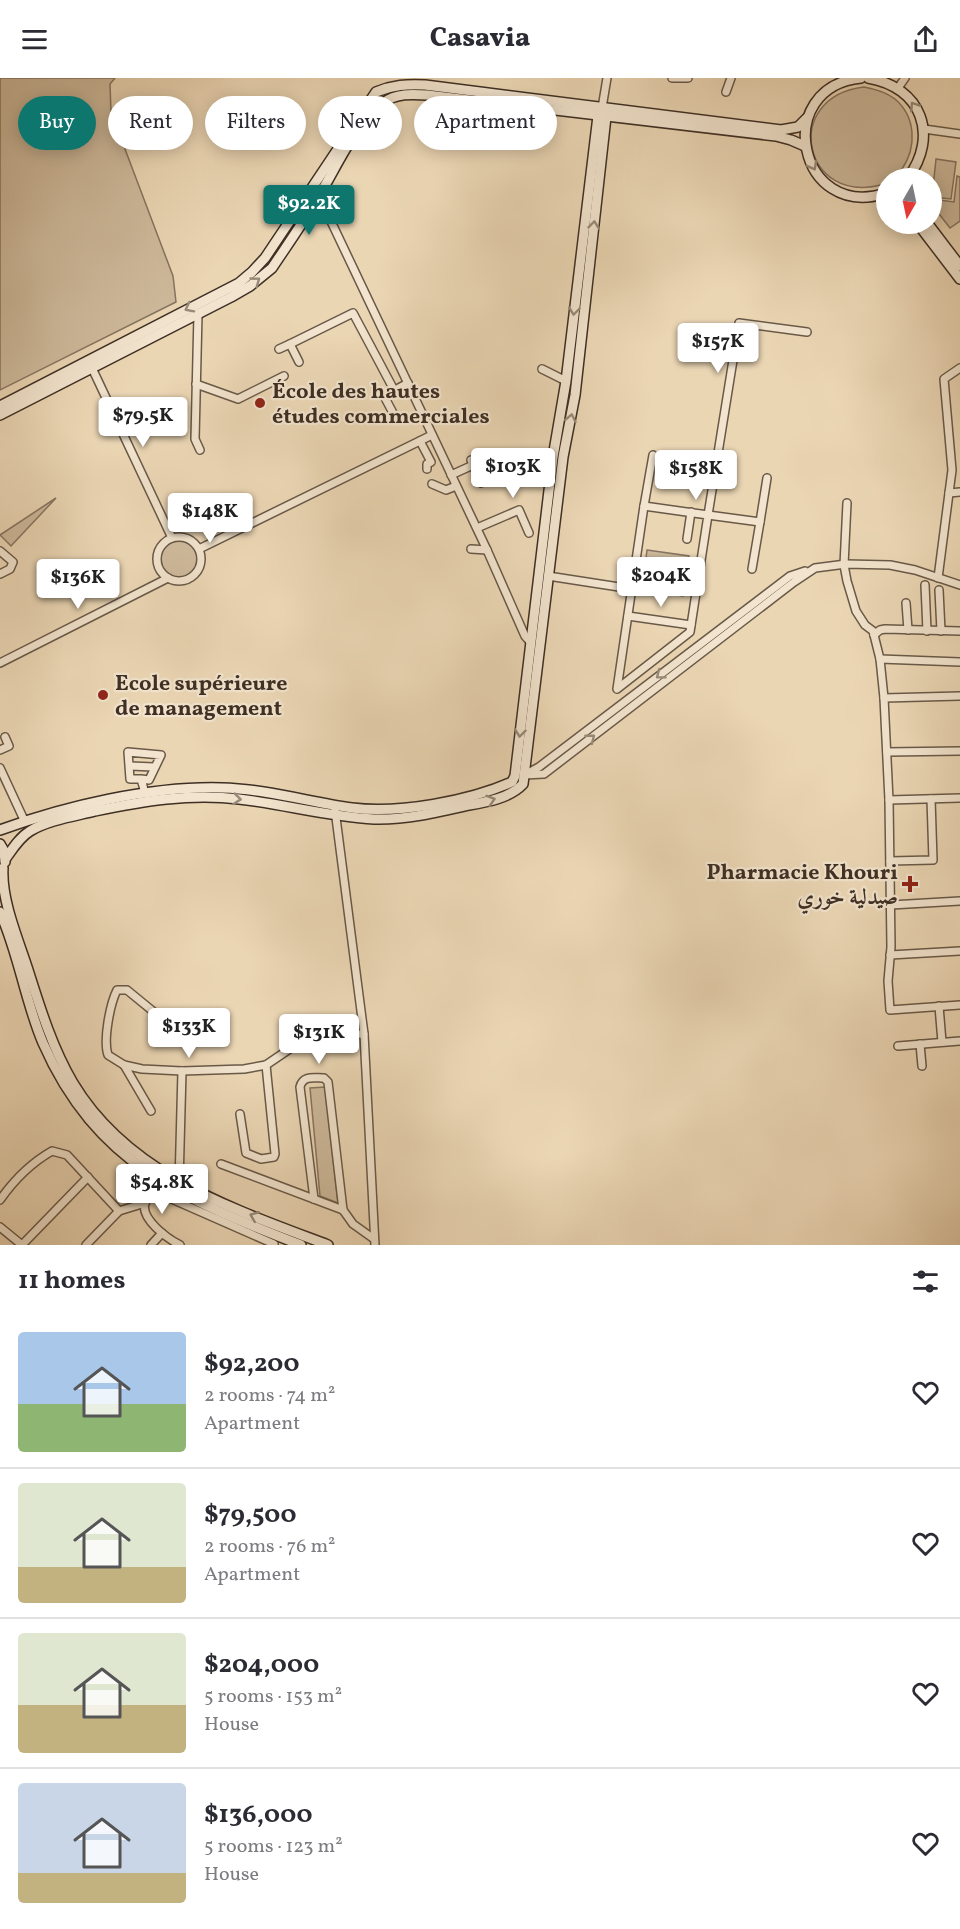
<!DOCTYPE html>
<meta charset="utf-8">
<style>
:root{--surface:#fff;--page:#f2f2f3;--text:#2b2b33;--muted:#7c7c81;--line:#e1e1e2;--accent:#0f766e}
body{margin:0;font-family:Vollkorn,Amiri,serif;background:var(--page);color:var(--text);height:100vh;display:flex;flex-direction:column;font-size:22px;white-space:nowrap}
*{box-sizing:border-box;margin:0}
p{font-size:20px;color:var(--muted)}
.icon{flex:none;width:33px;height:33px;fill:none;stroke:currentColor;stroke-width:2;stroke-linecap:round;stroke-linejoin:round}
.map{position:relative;height:1167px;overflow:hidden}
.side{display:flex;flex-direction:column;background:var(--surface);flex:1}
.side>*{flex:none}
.guide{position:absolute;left:18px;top:18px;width:600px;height:54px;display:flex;gap:12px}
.needle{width:39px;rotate:189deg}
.controls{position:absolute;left:876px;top:90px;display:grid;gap:12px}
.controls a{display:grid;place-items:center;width:66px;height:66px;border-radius:50%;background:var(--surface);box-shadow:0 3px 15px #0003;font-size:30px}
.price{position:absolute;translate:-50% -51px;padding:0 14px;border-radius:6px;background:#fff;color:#222;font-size:20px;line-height:39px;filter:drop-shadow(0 2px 3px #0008)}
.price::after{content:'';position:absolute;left:50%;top:36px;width:18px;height:14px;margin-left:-9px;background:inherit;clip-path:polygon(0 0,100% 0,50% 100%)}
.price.active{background:var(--accent);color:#fff}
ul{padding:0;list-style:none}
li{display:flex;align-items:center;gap:18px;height:150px;padding:0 18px}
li+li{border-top:2px solid var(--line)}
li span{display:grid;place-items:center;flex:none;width:168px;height:120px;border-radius:6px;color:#555}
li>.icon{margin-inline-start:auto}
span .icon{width:72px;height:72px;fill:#fffc;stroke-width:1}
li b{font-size:26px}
h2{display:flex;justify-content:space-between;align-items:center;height:72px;padding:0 18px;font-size:26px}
.tag{padding:0 21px;border-radius:27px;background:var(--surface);box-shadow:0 3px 15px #0003;font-size:21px;line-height:54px}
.tag.active{background:var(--accent);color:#fff}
header{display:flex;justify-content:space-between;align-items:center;height:78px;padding:0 18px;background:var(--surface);font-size:27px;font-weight:800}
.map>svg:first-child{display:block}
.green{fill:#ceba9c;stroke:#867460;stroke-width:1.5}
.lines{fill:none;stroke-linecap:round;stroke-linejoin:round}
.street-casing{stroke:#695948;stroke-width:10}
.secondary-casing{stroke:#3e2f24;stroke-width:12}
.street{stroke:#f2e4ce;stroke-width:7}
.secondary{stroke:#f2e4ce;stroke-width:9}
.oneway{stroke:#988a79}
.poi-dot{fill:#8f2418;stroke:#f2e4ce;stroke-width:2}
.labels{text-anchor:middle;stroke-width:4.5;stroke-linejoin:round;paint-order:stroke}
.poi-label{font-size:22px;font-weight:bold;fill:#3e2f24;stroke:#f2e4ce;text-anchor:start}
</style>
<header><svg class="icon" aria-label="menu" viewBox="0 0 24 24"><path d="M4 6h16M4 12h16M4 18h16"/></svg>Casavia<svg class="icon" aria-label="share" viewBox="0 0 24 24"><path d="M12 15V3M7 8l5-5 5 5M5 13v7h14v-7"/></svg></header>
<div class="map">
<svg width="960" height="1167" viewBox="0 0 960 1167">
<rect width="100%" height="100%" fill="#ebd6b4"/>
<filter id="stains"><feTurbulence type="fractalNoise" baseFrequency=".00333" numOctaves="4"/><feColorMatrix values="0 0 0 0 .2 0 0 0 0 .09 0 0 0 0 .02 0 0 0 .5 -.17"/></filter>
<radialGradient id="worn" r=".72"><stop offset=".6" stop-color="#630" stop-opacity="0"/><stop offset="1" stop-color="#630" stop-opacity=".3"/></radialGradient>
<!-- green -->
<g class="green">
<path d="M0,0h115l-5,6 1,28 62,164 3,26 -176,88z"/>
<path d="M864,9c11,2 22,5 31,12 21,18 22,48 7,70 -5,5 -8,9 -16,9l-2,6c-81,24 -104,-87 -20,-97z"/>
<path d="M936,81l20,3 -5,37 -19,-2z"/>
<path d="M957,98l3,1v44l-10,7 -18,-23v-6l22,3z"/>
<path d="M56,420l-45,48 -11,-11z"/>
<circle cx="179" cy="481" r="19"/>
<path d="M647,472l42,6 -6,40 -41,-6z"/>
<path d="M325,1009l13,116 -18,-7 -10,-108z"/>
</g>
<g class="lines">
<defs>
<g id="street">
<path d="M672,0h16"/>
<path d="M898,10l7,-10"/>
<path d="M726,14l5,-14"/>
<path d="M602,30l5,-30"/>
<path d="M924,51l36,5"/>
<path d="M319,118l168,354 38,86 6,7"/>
<path d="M198,236l-3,125 5,11"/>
<path d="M290,266l63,-31 41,77"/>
<path d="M279,271l11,-5 9,18"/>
<path d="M92,290l80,170"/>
<path d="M542,291l24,12"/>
<path d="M196,306l42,15 46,-23"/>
<path d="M393,335l-9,-17 24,-13"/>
<path d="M420,363l11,21 -4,2v5"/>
<path d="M471,382l10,23"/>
<path d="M451,397l31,-14"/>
<path d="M767,400l-7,44 -52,-7 31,-192 68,9"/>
<path d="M432,406l14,6 10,-4"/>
<path d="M949,415l11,-1"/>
<path d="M847,425l-3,62 3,16 9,30 9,14 8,6 7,28 4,39 5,102 2,147 -3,34 2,29 70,-5"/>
<path d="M644,428l64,9 -18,117 -73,57z"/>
<path d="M644,428l9,-51"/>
<path d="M477,450l42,-18 10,23"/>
<circle cx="179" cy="481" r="22"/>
<path d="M687,461l4,-27"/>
<path d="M199,471l233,-114"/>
<path d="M471,471l16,1"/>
<path d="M0,473l13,11 -3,7 -10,5"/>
<path d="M752,491l8,-47"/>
<path d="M548,498l84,13"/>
<path d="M938,500l14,-108 -8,-91 16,-11"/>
<path d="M925,507l2,46"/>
<path d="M939,512l2,41"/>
<path d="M906,525l2,27"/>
<path d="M628,538l63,9"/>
<path d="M874,557l6,-5 5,-1 75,2"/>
<path d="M880,581l80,3"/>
<path d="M0,585l168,-85"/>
<path d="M884,620l76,-2"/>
<path d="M0,672l9,-4 -4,-9"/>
<path d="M887,674l73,-1"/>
<path d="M130,688l24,1"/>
<path d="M0,690l25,54"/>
<path d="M526,696l13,-7 251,-191 15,-5"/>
<path d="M524,697l20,-1 250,-192 21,-14 31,-4 44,1 25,5 45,15"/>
<path d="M141,701h-11l-2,-27 33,3 -12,25 -8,-1 4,14"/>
<path d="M889,722l71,-2"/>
<path d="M335,732l29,224 11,211"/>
<path d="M890,783l43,-1 -2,-61"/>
<path d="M891,827l69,-4"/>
<path d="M890,877l70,-4"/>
<path d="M939,928l3,36"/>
<path d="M173,936l-6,4 -7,-1 -33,-27h-10c-7,14 -14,50 -9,65l16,10 18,4 40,2 62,-2 22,-4 25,-17 24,-9 20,-4 29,-1"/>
<path d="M920,966l2,22"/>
<path d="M898,968l62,-5"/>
<path d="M124,987l27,46"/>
<path d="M240,1036l6,39 15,6 13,-2 1,-3 -9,-89"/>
<path d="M221,1086l122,46 10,14 21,15"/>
<path d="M179,1105l3,-112"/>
<path d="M168,1108c-7,5 -20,10 -23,17 -5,16 23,36 35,42"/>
<path d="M158,1115l116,51"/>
<path d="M314,1121l-14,-112c3,-12 14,-9 24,-9l4,4 15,128"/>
<path d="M0,1122c14,-20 31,-37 52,-49l15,4 52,56"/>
<path d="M0,1149l22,18"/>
<path d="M22,1167l66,-68"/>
<path d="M86,1167l33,-34 26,-8"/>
<path d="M151,1167l11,-12"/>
</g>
<g id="secondary">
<path d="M861,0c-90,9 -63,144 25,115"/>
<path d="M868,0c54,9 71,58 40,100"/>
<path d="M918,146l42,55"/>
<path d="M928,146l32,42"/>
<path d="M0,328l239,-123 13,-11 13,-14 111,-166c17,-7 31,-8 49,-7l356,45 17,-3 9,-9"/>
<path d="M0,337l231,-118 19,-11 22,-18c16,-24 33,-48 48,-74 17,-28 36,-72 63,-91 13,-10 29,-9 44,-8l349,41 15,4 14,6"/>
<path d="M0,752c66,-24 151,-44 222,-42 44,1 87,14 130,20 47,6 117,-7 160,-26l3,-6 38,-319 13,-76 32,-265 4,-8"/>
<path d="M0,766l4,7 1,11"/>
<path d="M6,780c7,-10 14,-21 24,-27 18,-11 45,-15 65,-20 48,-10 95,-18 144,-12 45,5 90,18 135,20 31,1 65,-7 95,-14 18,-3 41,-7 54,-21l40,-327 12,-62 31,-278 -4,-9"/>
<path d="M3,790c-2,33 16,73 26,105 12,38 24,76 44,110 55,92 160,126 255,162"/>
<path d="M0,834c19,42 25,89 43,131 53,121 142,157 258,202"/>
</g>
</defs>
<!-- street casing -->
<use href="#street" class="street-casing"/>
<!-- secondary casing -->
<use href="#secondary" class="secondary-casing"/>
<!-- street -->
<use href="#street" class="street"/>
<!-- secondary -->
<use href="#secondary" class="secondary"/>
</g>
<!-- one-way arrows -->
<defs><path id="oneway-chevron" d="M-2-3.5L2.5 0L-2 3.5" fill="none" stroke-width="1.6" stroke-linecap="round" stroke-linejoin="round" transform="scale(1.5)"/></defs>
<g class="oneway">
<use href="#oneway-chevron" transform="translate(914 28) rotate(-123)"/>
<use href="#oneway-chevron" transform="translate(813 88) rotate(61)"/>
<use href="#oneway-chevron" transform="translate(594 147) rotate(-84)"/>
<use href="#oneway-chevron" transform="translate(256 203) rotate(-36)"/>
<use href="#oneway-chevron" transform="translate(189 230) rotate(153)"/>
<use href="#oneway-chevron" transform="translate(574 233) rotate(97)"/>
<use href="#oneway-chevron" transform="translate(571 340) rotate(-78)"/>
<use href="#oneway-chevron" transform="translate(660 597) rotate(143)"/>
<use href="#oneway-chevron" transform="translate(520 655) rotate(97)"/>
<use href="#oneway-chevron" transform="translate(591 660) rotate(-38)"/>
<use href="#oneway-chevron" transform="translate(237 721) rotate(6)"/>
<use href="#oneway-chevron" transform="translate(491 722) rotate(-17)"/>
<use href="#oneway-chevron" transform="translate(254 1138) rotate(-158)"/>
</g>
<!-- markers -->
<g class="poi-dot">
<circle cx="260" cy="325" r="6"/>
<circle cx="103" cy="617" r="6"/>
<path d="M907 797h6v6h6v6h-6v6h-6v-6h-6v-6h6z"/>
</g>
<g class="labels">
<!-- poi labels -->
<g class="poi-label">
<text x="272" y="320">École des hautes<tspan x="272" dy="25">études commerciales</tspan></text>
<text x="115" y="612">Ecole supérieure<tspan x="115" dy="25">de management</tspan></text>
<text x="898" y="801" text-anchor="end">Pharmacie Khouri<tspan x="898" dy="25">صيدلية خوري</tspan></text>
</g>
</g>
<rect width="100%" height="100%" filter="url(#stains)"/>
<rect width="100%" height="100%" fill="url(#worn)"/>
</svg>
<div class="controls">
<a><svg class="needle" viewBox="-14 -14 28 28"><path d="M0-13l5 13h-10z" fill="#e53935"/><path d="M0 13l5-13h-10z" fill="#7c7c81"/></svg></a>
</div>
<b class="price active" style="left:309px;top:158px">$92.2K</b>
<b class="price" style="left:718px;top:296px">$157K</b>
<b class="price" style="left:143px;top:370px">$79.5K</b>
<b class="price" style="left:513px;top:421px">$103K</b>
<b class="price" style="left:696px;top:423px">$158K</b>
<b class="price" style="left:210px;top:466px">$148K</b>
<b class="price" style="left:661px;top:530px">$204K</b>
<b class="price" style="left:78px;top:532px">$136K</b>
<b class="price" style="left:189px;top:981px">$133K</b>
<b class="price" style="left:319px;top:987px">$131K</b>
<b class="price" style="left:162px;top:1137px">$54.8K</b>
<div class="guide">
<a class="tag active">Buy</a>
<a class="tag">Rent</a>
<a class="tag">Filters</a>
<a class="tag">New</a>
<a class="tag">Apartment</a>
</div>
</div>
<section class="side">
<h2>11 homes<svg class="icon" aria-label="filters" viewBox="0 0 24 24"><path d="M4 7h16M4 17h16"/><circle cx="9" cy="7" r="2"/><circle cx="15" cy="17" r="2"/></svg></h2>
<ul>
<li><span style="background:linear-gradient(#a9c7e8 60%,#8fb573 0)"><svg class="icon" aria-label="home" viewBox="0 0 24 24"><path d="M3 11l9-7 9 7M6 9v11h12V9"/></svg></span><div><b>$92,200</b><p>2 rooms · 74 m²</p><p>Apartment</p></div><svg class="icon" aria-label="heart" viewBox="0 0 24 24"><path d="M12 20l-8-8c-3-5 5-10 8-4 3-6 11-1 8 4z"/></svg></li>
<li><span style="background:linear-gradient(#dfe7d0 70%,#c2b280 0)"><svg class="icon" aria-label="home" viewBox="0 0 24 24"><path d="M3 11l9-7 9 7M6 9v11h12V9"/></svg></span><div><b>$79,500</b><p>2 rooms · 76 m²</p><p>Apartment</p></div><svg class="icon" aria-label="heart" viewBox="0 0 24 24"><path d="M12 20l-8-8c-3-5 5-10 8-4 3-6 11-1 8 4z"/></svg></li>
<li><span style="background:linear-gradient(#dfe7d0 60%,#c2b280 0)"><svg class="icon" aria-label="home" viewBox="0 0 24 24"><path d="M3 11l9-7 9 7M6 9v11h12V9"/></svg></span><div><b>$204,000</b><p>5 rooms · 153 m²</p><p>House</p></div><svg class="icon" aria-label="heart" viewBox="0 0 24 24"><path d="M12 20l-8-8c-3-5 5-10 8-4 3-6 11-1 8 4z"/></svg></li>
<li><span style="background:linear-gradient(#c9d6e8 75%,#c2b280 0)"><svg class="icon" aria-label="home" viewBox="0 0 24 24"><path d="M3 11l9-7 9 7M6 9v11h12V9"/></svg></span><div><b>$136,000</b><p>5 rooms · 123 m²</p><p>House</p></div><svg class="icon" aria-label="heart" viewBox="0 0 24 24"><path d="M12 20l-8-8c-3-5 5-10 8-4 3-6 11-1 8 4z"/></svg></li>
</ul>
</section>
